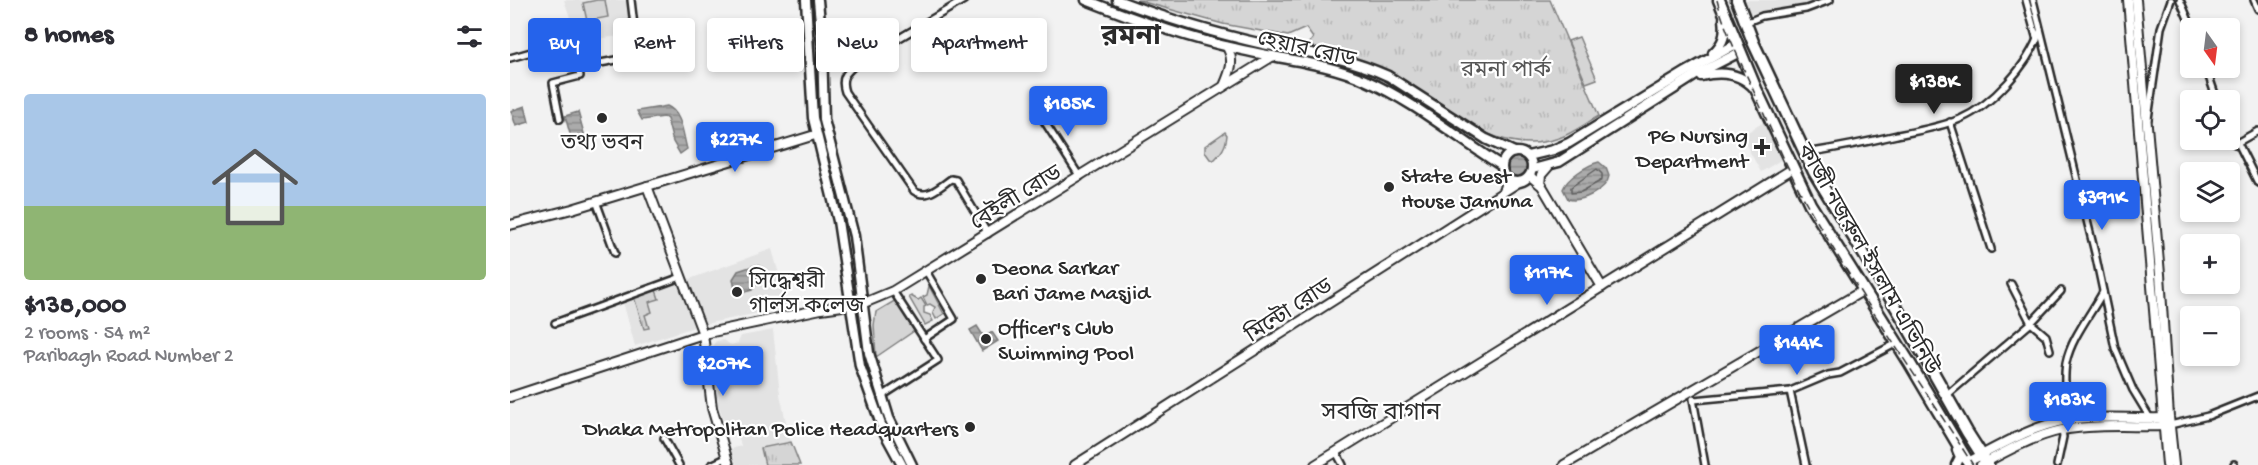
<!DOCTYPE html>
<meta charset="utf-8">
<style>
:root{--surface:#fff;--page:#f2f2f3;--text:#2b2b33;--muted:#7c7c81;--line:#e1e1e2;--accent:#2563eb}
body{margin:0;font-family:"Gochi Hand","Noto Sans Bengali",sans-serif;background:var(--page);color:var(--text);height:100vh;display:flex;flex-direction:column;font-size:22px;white-space:nowrap}
*{box-sizing:border-box;margin:0}
p{font-size:20px;color:var(--muted)}
.icon{flex:none;width:33px;height:33px;fill:none;stroke:currentColor;stroke-width:2;stroke-linecap:round;stroke-linejoin:round}
.map{position:relative;flex:1;overflow:hidden}
.side{display:flex;flex-direction:column;background:var(--surface);width:510px}
.side>*{flex:none}
.top-card{position:absolute;left:18px;top:18px;width:570px;height:54px;display:flex;gap:12px}
.needle{width:39px;rotate:166deg}
.controls{position:absolute;left:1670px;top:18px;display:grid;gap:12px}
.controls a{display:grid;place-items:center;width:60px;height:60px;border-radius:6px;background:var(--surface);box-shadow:0 3px 9px #0003;font-size:30px}
.price{position:absolute;translate:-50% -51px;padding:0 14px;border-radius:6px;background:var(--accent);color:#fff;font-size:20px;line-height:39px;filter:drop-shadow(0 2px 3px #0008)}
.price::after{content:'';position:absolute;left:50%;top:36px;width:18px;height:14px;margin-left:-9px;background:inherit;clip-path:polygon(0 0,100% 0,50% 100%)}
.price.on{background:#222;color:#fff}
ul{padding:0;list-style:none}
li{display:grid;align-content:center;gap:12px;height:318px;padding:0 24px}
li+li{border-top:2px solid var(--line)}
li span{display:grid;place-items:center;height:186px;border-radius:6px;color:#555}
li>.icon{margin-inline-start:auto}
span .icon{width:108px;height:108px;fill:#fffc;stroke-width:1}
li b{font-size:26px}
h2{display:flex;justify-content:space-between;align-items:center;height:72px;padding:0 24px;font-size:26px}
.pill{padding:0 21px;border-radius:6px;background:var(--surface);box-shadow:0 3px 9px #0003;font-size:21px;line-height:54px}
.pill.on{background:var(--accent);color:#fff}
main{display:flex;flex:1;min-height:0}
.map>svg:first-child{display:block}
.built{fill:#e3e3e3}
.green{fill:#d5d5d5;stroke:#808080;stroke-width:1.5}
.park{fill:url(#park-tufts);stroke:#808080;stroke-width:1.5}
.water{fill:url(#water-rules);stroke:#787878;stroke-width:1.5}
.lines{fill:none;stroke-linecap:round;stroke-linejoin:round}
.shore{stroke:#5e5e5e;stroke-width:1.5}
.street-casing{stroke:#2b2b2b;stroke-width:10}
.secondary-casing{stroke:#2b2b2b;stroke-width:12}
.primary-casing{stroke:#2b2b2b;stroke-width:13}
.highway-casing{stroke:#2b2b2b;stroke-width:15}
.street{stroke:#fff;stroke-width:5}
.secondary{stroke:#fff;stroke-width:8}
.primary{stroke:#fff;stroke-width:8}
.highway{stroke:#fff;stroke-width:10}
.rail{stroke:#2b2b2b;stroke-width:1.5;stroke-dasharray:9 4.5;stroke-linecap:butt}
.poi-dot{fill:#2b2b2b;stroke:#fff;stroke-width:2}
.labels{text-anchor:middle;stroke-width:4.5;stroke-linejoin:round;paint-order:stroke}
.street-label{font-size:22px;fill:#2b2b2b;stroke:#fff}
.park-label{font-size:22px;fill:#565656;stroke:#fff}
.poi-label{font-size:22px;fill:#2b2b2b;stroke:#fff;text-anchor:start}
.neighbourhood-label{font-size:24px;fill:#2b2b2b;stroke:#fff}
.district-label{font-size:28px;font-weight:bold;fill:#2b2b2b;stroke:#fff}
</style>
<main>
<section class="side">
<h2>8 homes<svg class="icon" aria-label="filters" viewBox="0 0 24 24"><path d="M4 7h16M4 17h16"/><circle cx="9" cy="7" r="2"/><circle cx="15" cy="17" r="2"/></svg></h2>
<ul>
<li><span style="background:linear-gradient(#a9c7e8 60%,#8fb573 0)"><svg class="icon" aria-label="home" viewBox="0 0 24 24"><path d="M3 11l9-7 9 7M6 9v11h12V9"/></svg></span><div><b>$138,000</b><p>2 rooms · 54 m²</p><p>Paribagh Road Number 2</p></div></li>
</ul>
</section>
<div class="map">
<svg width="1748" height="465" viewBox="0 0 1748 465">
<defs>
<pattern id="park-tufts" width="24" height="20" patternUnits="userSpaceOnUse" patternTransform="scale(1.5)"><rect width="24" height="20" fill="#d5d5d5"/><path d="M3 7l-1-3M5 7V3M7 7l1-3M15 17l-1-3M17 17v-4M19 17l1-3" fill="none" stroke="#b7b7b7"/></pattern>
<pattern id="water-rules" width="6" height="5" patternUnits="userSpaceOnUse" patternTransform="scale(1.5)"><rect width="6" height="5" fill="#ababab"/><path d="M0 2.5h6" fill="none" stroke="#8b8b8b"/></pattern>
</defs>
<rect width="100%" height="100%" fill="#f2f2f2"/>
<filter id="ink" filterUnits="userSpaceOnUse"><feTurbulence type="fractalNoise" baseFrequency=".0167" numOctaves="2"/><feDisplacementMap in="SourceGraphic" scale="12" xChannelSelector="R" yChannelSelector="G"/><feConvolveMatrix kernelMatrix="1 2 1 2 8 2 1 2 1" color-interpolation-filters="sRGB"/></filter>
<g filter="url(#ink)">
<!-- built -->
<g class="built">
<path d="M54,0h65l2,28 -2,7 -51,6z"/>
<path d="M1234,0h74l-27,9 -43,5z"/>
<path d="M1254,122l20,36 -23,14 -20,-36z"/>
<path d="M262,249l16,58 -88,18 -13,-45z"/>
<path d="M168,280l16,47 -59,19 -13,-48z"/>
<path d="M263,330l7,64 9,42 11,29h-64l-5,-16 10,-3 -5,-20 -10,2 -8,-24 -6,-57 4,-6 7,-1 8,5 7,-2 3,-7z"/>
</g>
<!-- green -->
<g class="green">
<path d="M87,0h8l3,17 -21,4 -4,-18z"/>
<path d="M1069,37l18,42 -11,4 -18,-42z"/>
<path d="M715,132l2,3c-1,12 -6,18 -13,25l-4,-1 -5,-7v-6z"/>
<path d="M419,286l15,28 -8,5 -3,-6 2,-6 -5,-3 -3,1 -4,-8 4,-2z"/>
<path d="M401,296l7,4 3,-2 5,8 -2,1v6l6,2 3,6 -8,4 -16,-28z"/>
<path d="M386,300l18,31 -38,26 -2,-32 2,-13z"/>
</g>
<!-- park -->
<g class="park">
<path d="M626,0h414l49,116c-13,7 -26,17 -40,22 -65,23 -118,-38 -170,-64 -22,-11 -59,-19 -83,-26l7,-10 -7,-10 -18,8 -65,-12z"/>
<path d="M146,290l3,9 -10,3 3,10 -7,3 4,13 -5,1 -10,-32z"/>
<path d="M281,442l9,23h-35l-4,-17z"/>
</g>
<!-- water -->
<g class="water">
<path d="M15,106l4,16 -13,4 -5,-15z"/>
<path d="M157,106c15,6 16,29 20,43l-7,5 -7,-12 -6,-23 -3,-2 -22,3 -5,-9z"/>
<path d="M68,112l7,25 -13,4 -7,-25z"/>
<circle cx="1007" cy="166" r="10"/>
<path d="M1089,162l7,6 3,8c-2,14 -29,27 -41,23l-5,-10c4,-11 24,-24 36,-27z"/>
<path d="M246,265l6,2 4,13 -10,4 -4,6 -11,3 -6,-4 -2,-10 5,-8z"/>
<path d="M467,326l7,11 8,-5 6,9 -16,10 -12,-21z"/>
</g>
<g class="lines">
<!-- shore -->
<path class="shore" d="M1087,169l5,5v6l-21,12 -10,1v-6z"/>
<defs>
<g id="street">
<path d="M454,0l-107,63c-11,10 -17,14 -12,29l69,99c13,9 25,-4 37,-12l5,1 32,54"/>
<path d="M1516,0l11,40"/>
<path d="M1523,0l62,253 20,95 18,42 17,28"/>
<path d="M1670,0l12,28"/>
<path d="M1744,0l4,9"/>
<path d="M1235,23l17,-7 44,-7 24,-9"/>
<path d="M0,58l63,-18 7,36 -27,7 7,36"/>
<path d="M69,67l48,-9 8,-24 -4,-34"/>
<path d="M1696,68l11,32"/>
<path d="M527,110l43,67"/>
<path d="M1638,119l13,-91 10,-28"/>
<path d="M1440,122l41,127"/>
<path d="M1719,139l6,5 23,-13"/>
<path d="M1728,143l20,40"/>
<path d="M1296,153c31,-5 61,-11 91,-18 21,-4 44,-8 63,-16 32,-14 69,-54 80,-88"/>
<path d="M86,201l19,52"/>
<path d="M45,323l126,-46"/>
<path d="M414,339l30,-20 -28,-48"/>
<path d="M1540,350l-4,-14 -15,-13 30,-32"/>
<path d="M1280,391l16,74"/>
<path d="M372,396l56,-36 -45,-69"/>
<path d="M1436,396l85,-73 -20,-39"/>
<path d="M1183,399l12,66"/>
<path d="M1184,400l96,-9 38,-16 12,-2 57,-30"/>
<path d="M1557,420c-1,-18 -4,-38 -1,-57 5,-25 25,-49 37,-71"/>
<path d="M1660,425l38,-9 50,-20"/>
<path d="M154,438l15,27"/>
<path d="M826,452l7,13"/>
<path d="M1724,464v1"/>
<path d="M201,465l15,-7"/>
<path d="M1547,465l6,-28 -1,-7"/>
</g>
<g id="secondary">
<path d="M1618,0l39,465"/>
<path d="M1626,0l24,274 9,143 5,48"/>
<path d="M714,86c6,-14 11,-25 3,-39"/>
<path d="M1020,176l12,10 60,101"/>
<path d="M1030,184l1,-9 7,-8"/>
<path d="M137,186l56,148 9,74 17,57"/>
<path d="M993,192l4,-14"/>
<path d="M0,225l62,-16 243,-74"/>
<path d="M0,397l193,-63 118,-25 43,-6 29,-12 380,-235"/>
<path d="M1458,462c31,-16 64,-36 99,-42 32,-5 65,-1 98,-2"/>
<path d="M565,465l444,-283"/>
<path d="M805,465l477,-296"/>
<path d="M1054,465l300,-175"/>
<path d="M1471,465c25,-14 53,-29 81,-35 34,-6 69,-3 103,-4"/>
</g>
<g id="primary">
<path d="M296,0l7,118 25,103 22,145 23,64 19,35"/>
<path d="M308,0l4,44 2,76 30,116 15,117 20,65 23,47"/>
<path d="M576,0c48,19 97,37 148,48 44,11 91,14 133,33 48,21 90,57 135,85"/>
<path d="M607,0c48,18 96,33 146,44 45,9 82,12 125,32l98,63 28,13"/>
<path d="M1203,53c11,-10 13,-19 11,-34"/>
<path d="M1191,76c20,-5 40,-3 54,13"/>
<circle cx="1007" cy="167" r="15"/>
<path d="M1018,156l25,-6 16,-7 117,-71 50,-28"/>
<path d="M1023,169l26,-7 140,-89 41,-21"/>
<path d="M1446,465l4,-8 -3,-7"/>
</g>
<g id="highway">
<path d="M1209,0l37,89 54,115 99,158 61,103"/>
<path d="M1227,0l16,42 61,130 88,145 65,115 21,33"/>
</g>
</defs>
<!-- street casing -->
<use href="#street" class="street-casing"/>
<!-- secondary casing -->
<use href="#secondary" class="secondary-casing"/>
<!-- primary casing -->
<use href="#primary" class="primary-casing"/>
<!-- highway casing -->
<use href="#highway" class="highway-casing"/>
<!-- street -->
<use href="#street" class="street"/>
<!-- secondary -->
<use href="#secondary" class="secondary"/>
<!-- primary -->
<use href="#primary" class="primary"/>
<!-- highway -->
<use href="#highway" class="highway"/>
<!-- rail -->
<path class="rail" d="M1207,0c9,35 27,68 41,101 16,35 30,70 49,103 51,90 111,174 166,261"/>
</g>
</g>
<!-- markers -->
<g class="poi-dot">
<circle cx="92" cy="118" r="6"/>
<path d="M1249 138h6v6h6v6h-6v6h-6v-6h-6v-6h6z"/>
<circle cx="879" cy="187" r="6"/>
<circle cx="471" cy="279" r="6"/>
<circle cx="227" cy="292" r="6"/>
<circle cx="476" cy="339" r="6"/>
<circle cx="460" cy="427" r="6"/>
</g>
<g class="labels">
<!-- street labels -->
<g class="street-label">
<text transform="translate(797 47) rotate(13)" y="8">হেয়ার রোড</text>
<text transform="translate(505 196) rotate(-32)" y="8">বেইলী রোড</text>
<text transform="translate(1360 258) rotate(60)" y="8">কাজী নজরুল ইসলাম এভিনিউ</text>
<text transform="translate(778 309) rotate(-33)" y="8">মিন্টো রোড</text>
</g>
<!-- park labels -->
<g class="park-label">
<text x="996" y="76">রমনা পার্ক</text>
</g>
<!-- poi labels -->
<g class="poi-label">
<text x="1238" y="142" text-anchor="end">PG Nursing<tspan x="1238" dy="25">Department</tspan></text>
<text x="92" y="149" text-anchor="middle">তথ্য ভবন</text>
<text x="891" y="182">State Guest<tspan x="891" dy="25">House Jamuna</tspan></text>
<text x="483" y="274">Deona Sarkar<tspan x="483" dy="25">Bari Jame Masjid</tspan></text>
<text x="239" y="287">সিদ্ধেশ্বরী<tspan x="239" dy="25">গার্লস কলেজ</tspan></text>
<text x="488" y="334">Officer's Club<tspan x="488" dy="25">Swimming Pool</tspan></text>
<text x="448" y="435" text-anchor="end">Dhaka Metropolitan Police Headquarters</text>
</g>
<!-- neighbourhood labels -->
<g class="neighbourhood-label">
<text x="871" y="419">সবজি বাগান</text>
</g>
<!-- district labels -->
<g class="district-label">
<text x="621" y="44">রমনা</text>
</g>
</g>
</svg>
<div class="controls">
<a><svg class="needle" viewBox="-14 -14 28 28"><path d="M0-13l5 13h-10z" fill="#e53935"/><path d="M0 13l5-13h-10z" fill="#7c7c81"/></svg></a>
<a><svg class="icon" aria-label="locate" viewBox="0 0 24 24"><circle cx="12" cy="12" r="6"/><path d="M12 2v4M12 18v4M2 12h4M18 12h4"/></svg></a>
<a><svg class="icon" aria-label="layers" viewBox="0 0 24 24"><path d="M12 4l9 5-9 5-9-5zM3 14l9 5 9-5"/></svg></a>
<a>+</a>
<a>−</a>
</div>
<b class="price on" style="left:1424px;top:115px">$138K</b>
<b class="price" style="left:558px;top:137px">$185K</b>
<b class="price" style="left:225px;top:173px">$227K</b>
<b class="price" style="left:1592px;top:231px">$391K</b>
<b class="price" style="left:1037px;top:306px">$117K</b>
<b class="price" style="left:1287px;top:376px">$144K</b>
<b class="price" style="left:213px;top:397px">$207K</b>
<b class="price" style="left:1558px;top:433px">$183K</b>
<div class="top-card">
<a class="pill on">Buy</a>
<a class="pill">Rent</a>
<a class="pill">Filters</a>
<a class="pill">New</a>
<a class="pill">Apartment</a>
</div>
</div>
</main>
